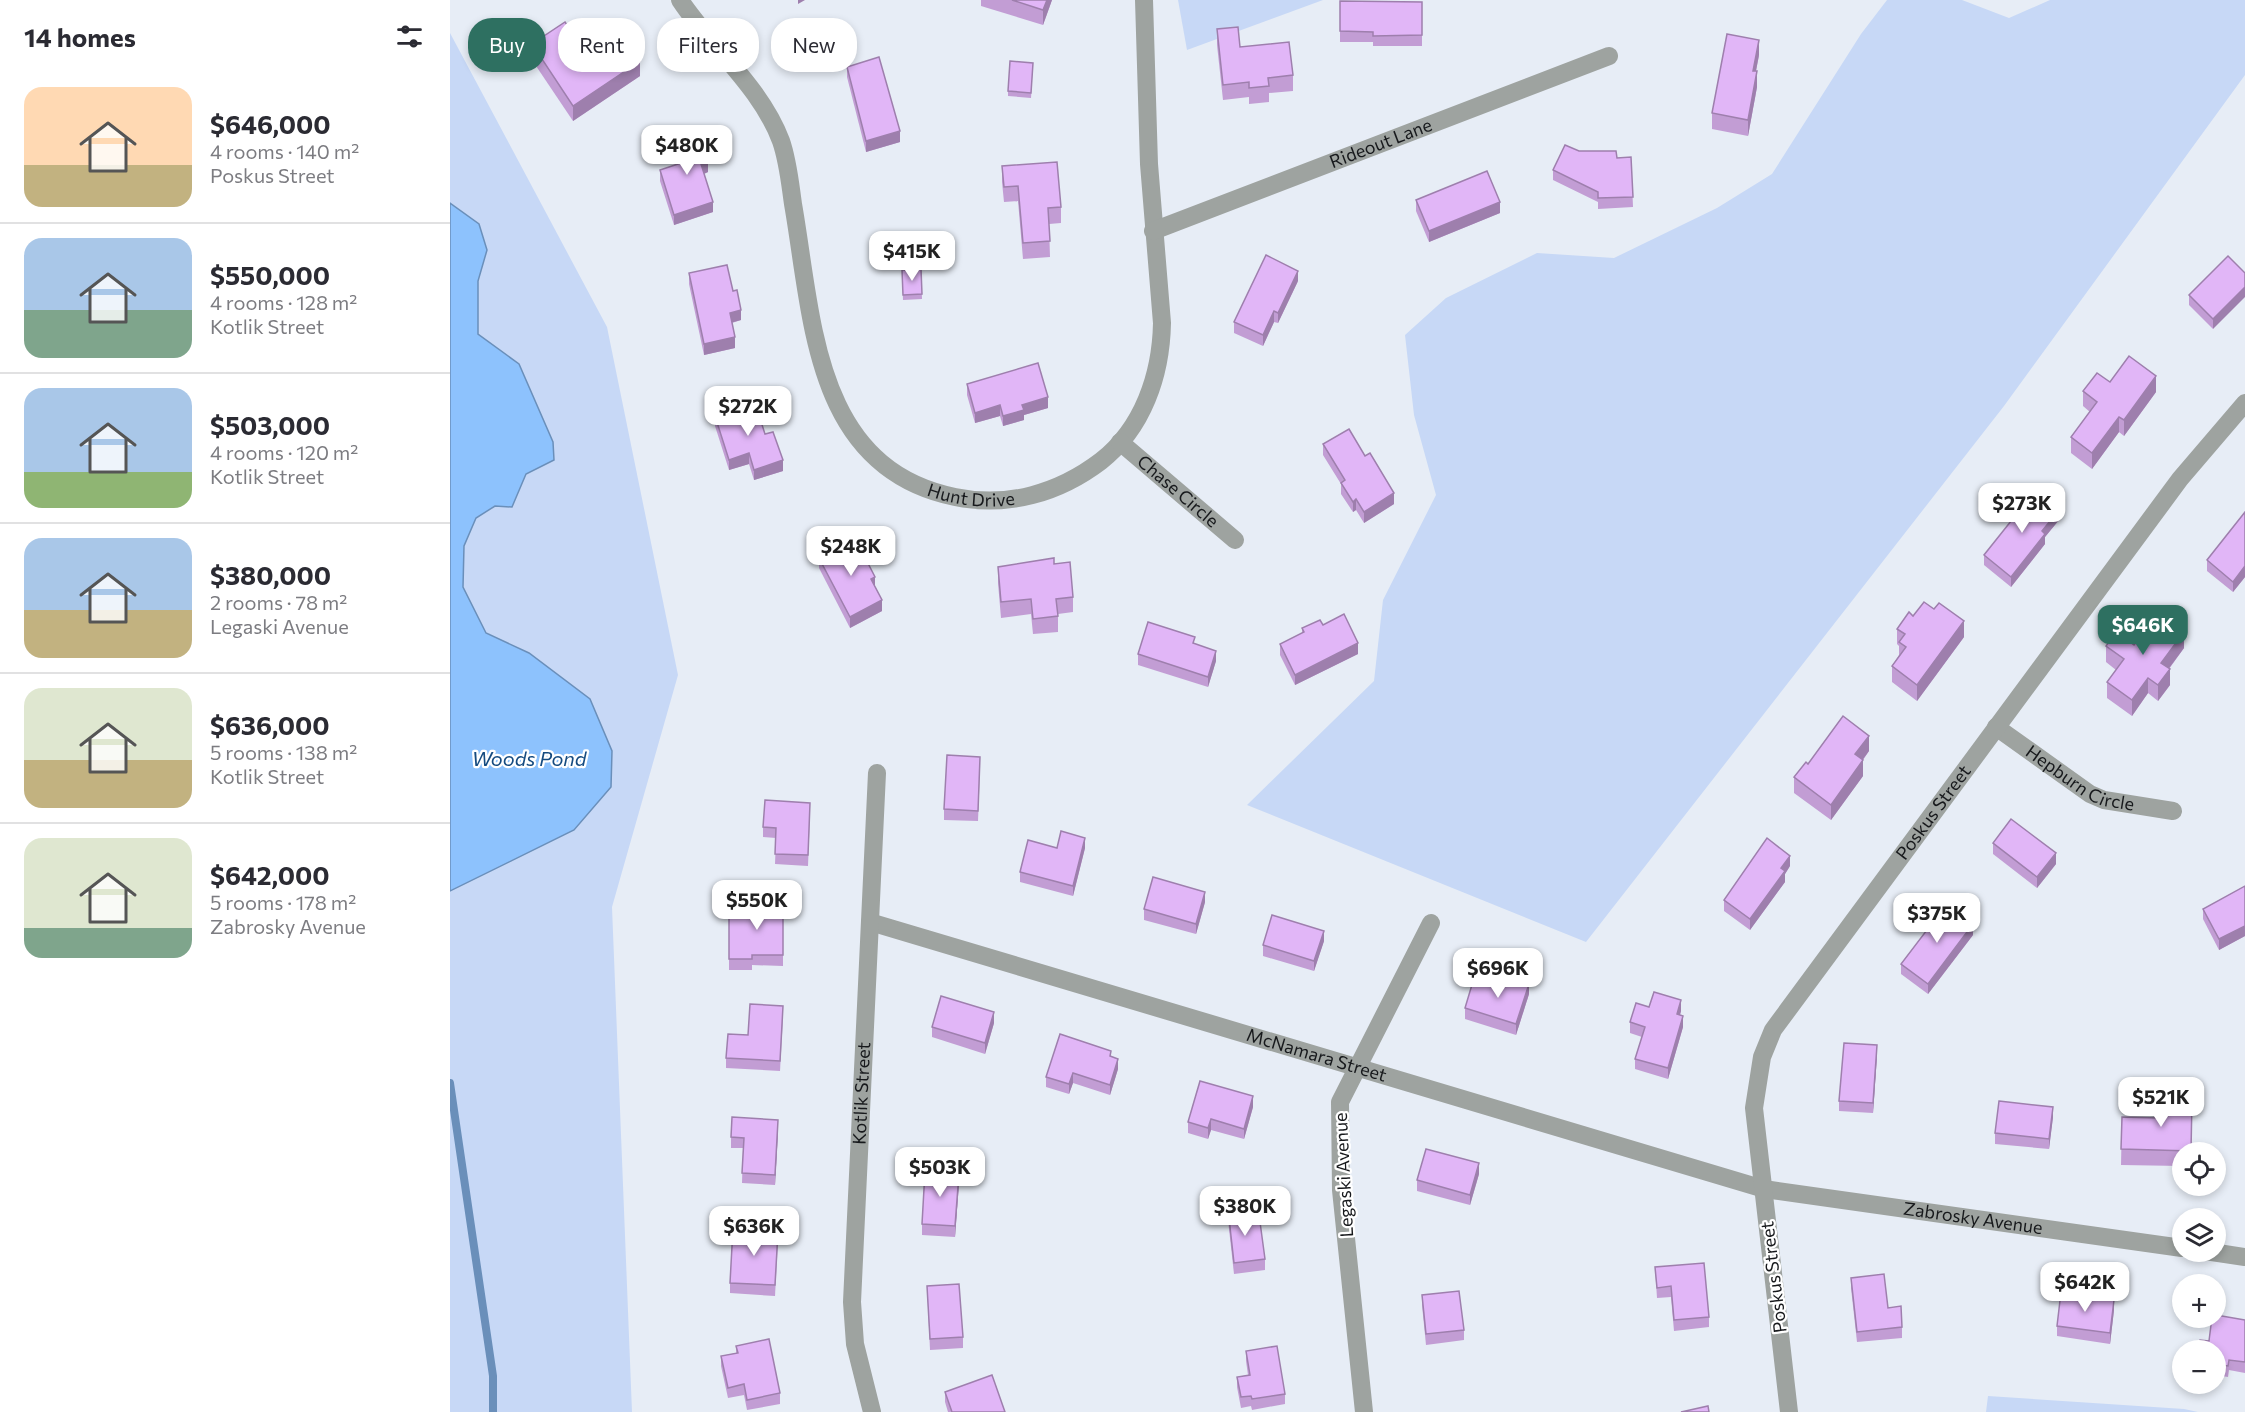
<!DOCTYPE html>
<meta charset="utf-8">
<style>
:root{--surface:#fff;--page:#f2f2f3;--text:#2b2b33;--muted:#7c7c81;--line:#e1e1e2;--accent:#2e7061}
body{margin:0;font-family:Commissioner,sans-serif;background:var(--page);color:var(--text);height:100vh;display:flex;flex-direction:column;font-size:22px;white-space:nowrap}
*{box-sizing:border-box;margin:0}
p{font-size:20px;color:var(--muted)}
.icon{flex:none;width:33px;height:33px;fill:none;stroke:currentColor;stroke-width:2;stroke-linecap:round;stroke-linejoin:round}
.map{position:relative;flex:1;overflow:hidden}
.panel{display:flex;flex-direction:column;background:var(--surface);width:450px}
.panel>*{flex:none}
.top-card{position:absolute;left:18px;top:18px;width:570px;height:54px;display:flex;gap:12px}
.controls{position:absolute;left:1722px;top:1142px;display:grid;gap:12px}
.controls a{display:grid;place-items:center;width:54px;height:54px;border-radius:50%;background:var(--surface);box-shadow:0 3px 9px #0003;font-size:30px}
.price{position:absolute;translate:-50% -51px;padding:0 14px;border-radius:12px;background:#fff;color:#222;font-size:20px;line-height:39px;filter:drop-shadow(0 2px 3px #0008)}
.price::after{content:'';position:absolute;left:50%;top:36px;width:18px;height:14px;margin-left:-9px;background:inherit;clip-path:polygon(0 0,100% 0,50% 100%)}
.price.current{background:var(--accent);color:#fff}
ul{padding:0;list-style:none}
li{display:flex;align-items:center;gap:18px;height:150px;padding:0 24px}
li+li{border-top:2px solid var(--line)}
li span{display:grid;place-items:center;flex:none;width:168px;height:120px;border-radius:18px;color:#555}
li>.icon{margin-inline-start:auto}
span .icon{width:72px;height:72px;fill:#fffc;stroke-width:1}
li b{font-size:26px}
h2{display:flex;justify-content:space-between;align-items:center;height:72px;padding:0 24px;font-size:26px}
.tag{padding:0 21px;border-radius:24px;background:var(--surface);box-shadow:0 3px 9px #0003;font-size:21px;line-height:54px}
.tag.current{background:var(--accent);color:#fff}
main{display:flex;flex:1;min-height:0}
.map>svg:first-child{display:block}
.green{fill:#c7d8f6}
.water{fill:#8dc2fd;stroke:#6a8fba;stroke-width:1.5}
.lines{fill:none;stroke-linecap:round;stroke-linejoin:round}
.stream{stroke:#6a8fba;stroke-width:8}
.street{stroke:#9ea3a0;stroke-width:18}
.wall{fill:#c29dd4}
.shaded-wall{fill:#9e7fad}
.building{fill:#e1b6f7;stroke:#9e7fad;stroke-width:1.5}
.labels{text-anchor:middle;stroke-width:4.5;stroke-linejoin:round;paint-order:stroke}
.street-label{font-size:18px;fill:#17191c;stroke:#fff}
.water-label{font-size:20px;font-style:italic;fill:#154b80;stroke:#fff}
</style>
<main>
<section class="panel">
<h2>14 homes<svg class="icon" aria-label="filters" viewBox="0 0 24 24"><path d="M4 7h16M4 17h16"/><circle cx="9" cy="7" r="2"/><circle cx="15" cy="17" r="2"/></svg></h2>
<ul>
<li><span style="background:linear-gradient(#ffd9b3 65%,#c2b280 0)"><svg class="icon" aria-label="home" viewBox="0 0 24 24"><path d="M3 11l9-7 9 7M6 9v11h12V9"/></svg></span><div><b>$646,000</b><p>4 rooms · 140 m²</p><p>Poskus Street</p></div></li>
<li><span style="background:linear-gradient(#a9c7e8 60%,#7fa58c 0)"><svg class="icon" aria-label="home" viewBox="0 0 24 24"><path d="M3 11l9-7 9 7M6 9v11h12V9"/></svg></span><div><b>$550,000</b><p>4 rooms · 128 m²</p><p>Kotlik Street</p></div></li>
<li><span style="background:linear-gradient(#a9c7e8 70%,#8fb573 0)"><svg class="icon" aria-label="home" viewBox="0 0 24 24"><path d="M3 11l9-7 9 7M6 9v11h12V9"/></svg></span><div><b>$503,000</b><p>4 rooms · 120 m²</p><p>Kotlik Street</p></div></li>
<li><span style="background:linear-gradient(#a9c7e8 60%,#c2b280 0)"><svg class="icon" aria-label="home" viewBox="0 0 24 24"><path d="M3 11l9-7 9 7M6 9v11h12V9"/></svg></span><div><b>$380,000</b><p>2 rooms · 78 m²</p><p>Legaski Avenue</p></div></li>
<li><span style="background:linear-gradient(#dfe7d0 60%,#c2b280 0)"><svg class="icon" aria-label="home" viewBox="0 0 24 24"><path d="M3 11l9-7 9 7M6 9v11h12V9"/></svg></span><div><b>$636,000</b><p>5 rooms · 138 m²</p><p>Kotlik Street</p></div></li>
<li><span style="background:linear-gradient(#dfe7d0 75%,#7fa58c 0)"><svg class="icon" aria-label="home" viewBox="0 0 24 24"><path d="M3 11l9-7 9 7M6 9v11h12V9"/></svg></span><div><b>$642,000</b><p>5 rooms · 178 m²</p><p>Zabrosky Avenue</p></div></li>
</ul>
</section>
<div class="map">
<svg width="1795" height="1412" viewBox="0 0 1795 1412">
<rect width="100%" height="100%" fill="#e7edf6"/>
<!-- green -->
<g class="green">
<path d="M728,0h145l-136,50z"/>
<path d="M1437,0h75l47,18 41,-18h195v75l-241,331 -418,536 -339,-137 127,-124 9,-81 53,-105 -22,-80 -9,-80 41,-37 91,-45 77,5 103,-50 55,-34 89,-140z"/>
<path d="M0,33l157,294 71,348 -66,232 20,505h-182v-730l79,-29 -44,-20 -22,-46 1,-41 12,-28 19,-12 17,1 14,-33 27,-14v-18l-34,-78 -41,-30v-53l9,-31 -8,-26 -29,-21z"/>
<path d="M1538,1396l196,13 14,3h-212z"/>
</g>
<!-- water -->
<path class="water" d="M0,203l29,21 8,26 -9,31v53l41,30 34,78 1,18 -28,14 -14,33 -17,-1 -19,12 -12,28 -1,41 23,46 43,20 61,46 22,52 -1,36 -37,43 -124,61z"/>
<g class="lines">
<!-- stream -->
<path class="stream" d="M0,1083l43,293v36"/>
<!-- street -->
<g class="street">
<path id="s1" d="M230,0c31,47 81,87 101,141 7,20 9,42 12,63 20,114 20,264 162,293 53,11 104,-4 146,-36 42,-33 60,-86 61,-138l-13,-159 -5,-164"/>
<path id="s2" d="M703,231l456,-175"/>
<path id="s3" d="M670,442l115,98"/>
<path id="s4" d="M1546,727l94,67 14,6 69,11"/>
<path id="s5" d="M420,922l894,267 418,59"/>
<path d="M1755,1251l40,6"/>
<path id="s6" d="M422,1412l-17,-68 -3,-42 25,-529"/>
<path d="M914,1412l-23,-222 -1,-88 91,-179"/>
<path id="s7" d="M1339,1412l-35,-304 8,-51 11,-27 407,-551 65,-76"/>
</g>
</g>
<!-- wall -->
<g class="wall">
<path d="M531,0h71l-9,25 -62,-19z"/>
<path d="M890,1l82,1v44h-49v-4h-33z"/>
<path d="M767,29l23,18 53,28v16l-24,2v9l-20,2v-7l-26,3 -6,-55z"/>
<path d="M82,44l57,14 51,18 -67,45 -41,-61z"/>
<path d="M1309,55l-3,16 1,16 -9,49 -36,-7v-16z"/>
<path d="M583,63l-2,35 -23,-2v-5z"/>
<path d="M397,67l53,75 -34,10 -19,-75z"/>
<path d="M221,142l37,30 -4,2 9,38 -39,13 -14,-44v-11l15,-5 -4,-12z"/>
<path d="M1129,151l38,7 14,-1 2,50 -35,2v-7l-45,-22v-10z"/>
<path d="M552,166l59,41v16l-12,1 1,33 -27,2 -5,-58 -14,1 -2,-20z"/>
<path d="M966,200l84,13 -71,29 -13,-31z"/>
<path d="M1778,256l-15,73 -24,-24v-10z"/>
<path d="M471,269l1,30 -19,1 -1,-30z"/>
<path d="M239,273l44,18 8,29 -9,3 3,25 -31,7 -15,-71z"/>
<path d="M848,281l-20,42 -4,-1 -11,24 -29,-13v-11z"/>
<path d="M1660,382l46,10 -32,44 -5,-4 -27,37 -21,-16v-16l19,-25 -7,-6v-15z"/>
<path d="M517,384l81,24 -24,7v5l-21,6 -3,-10 -25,7 -8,-28z"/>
<path d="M265,416l50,18 18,37 -29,9 -5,-16 -20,6 -14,-44z"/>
<path d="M873,444l71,60 -30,19 -8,-13 -3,2 -12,-18v-10l-18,-29z"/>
<path d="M1795,512v65l-12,15 -26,-21v-11z"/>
<path d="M1609,520l-14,17v7l-34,43 -27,-22v-10z"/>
<path d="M369,558l56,29 7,24 -32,17 -31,-60z"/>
<path d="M604,564l19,33v15l-15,2v18l-25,2 -2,-20 -30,4 -3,-35v-16z"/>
<path d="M1463,616l51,21 -47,64 -25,-19v-16l7,-11v-9l-2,-2v-15z"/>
<path d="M873,625l35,29 -63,31 -15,-30v-11l22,-10v-6z"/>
<path d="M1684,645l50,3 -15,21 1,16 -12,16 -10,-8 -16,23 -25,-18v-16l9,-12 -10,-8v-16z"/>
<path d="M688,654l78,7 -8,26 -70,-22z"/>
<path d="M1419,751l-6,9v16l-32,44 -37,-27v-16l14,-13z"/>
<path d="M530,768l-2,53 -34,-1v-11z"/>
<path d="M360,813l-2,53 -33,-2 1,-26 -13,-1v-10z"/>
<path d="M1543,843l63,21 -19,24 -44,-34z"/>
<path d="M607,848h28l-12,48 -53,-14v-10z"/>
<path d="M1340,866l-5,8v8l-35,48 -26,-19v-11z"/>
<path d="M1795,886v50l-26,14 -16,-31v-10z"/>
<path d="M333,901v65l-31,-1v5h-23v-54h21z"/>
<path d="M755,902l-9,32 -52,-14v-11z"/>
<path d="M1523,935l-45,59 -27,-20v-10z"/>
<path d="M874,941l-10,30 -51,-15v-11z"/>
<path d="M1079,994l-13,41 -51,-16v-11z"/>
<path d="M1199,1007l32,4 -1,4 3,12 -15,52 -33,-10v-10l7,-22 -12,-4v-11z"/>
<path d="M333,1017l-3,54 -54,-3v-10l22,-23z"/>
<path d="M544,1023l-9,31 -53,-17v-10z"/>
<path d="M1427,1055l-4,58 -34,-2v-10z"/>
<path d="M661,1057l7,12 -8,26 -37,-12 -4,11 -23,-7v-10z"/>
<path d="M1742,1099l-1,53h-9v14l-61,-1 1,-48 37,1z"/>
<path d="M803,1107l-9,32 -33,-9 -3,9 -20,-6v-11z"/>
<path d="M1603,1117l-4,32 -54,-5v-11z"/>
<path d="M328,1131l-3,54 -33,-2 1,-35h-12v-11z"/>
<path d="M1029,1174l-9,31 -53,-14v-11z"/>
<path d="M509,1183l-4,54 -33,-2v-11z"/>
<path d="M778,1209l21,14 16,36v11l-31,4 -6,-54z"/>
<path d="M328,1241l-3,55 -45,-3v-10z"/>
<path d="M1205,1267l54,50v10l-35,4 -3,-34 -14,1z"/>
<path d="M1401,1278l37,30 14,19v11l-45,4 -6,-54z"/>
<path d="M477,1286l36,51v11l-33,2z"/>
<path d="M972,1295l42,35v10l-38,5 -4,-40z"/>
<path d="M1664,1310l-4,34 -53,-8v-10z"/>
<path d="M1795,1320v53l-16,-3 -1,7 -12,-2v-25l-7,-9z"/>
<path d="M286,1346l44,47v11l-33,6 -3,-15 -16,3 -7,-32v-10l15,-3z"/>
<path d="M796,1351l39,43v10l-33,6 -1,-4 -10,2 -4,-21v-10l11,-2 -2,-14z"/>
<path d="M495,1392l60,20h-57l-3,-10z"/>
</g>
<!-- shaded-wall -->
<g class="shaded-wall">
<path d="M348,0h7l-7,4z"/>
<path d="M597,0h5l-9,25v-15z"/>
<path d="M1309,40v15l-6,31v-15z"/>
<path d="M190,61v15l-67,45v-15z"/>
<path d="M1307,71v16l-9,49v-16z"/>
<path d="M450,131v11l-34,10v-11z"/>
<path d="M258,162v10l-7,3v-11z"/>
<path d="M263,202v10l-39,13v-10z"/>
<path d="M1050,202v11l-71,29v-11z"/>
<path d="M848,271v10l-20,42v-10z"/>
<path d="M1795,287v10l-32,32v-10z"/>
<path d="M291,310v10l-11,3v-10z"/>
<path d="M824,311v11l-11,24v-11z"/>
<path d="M285,337v11l-31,7v-11z"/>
<path d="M1706,376v16l-32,44v-16z"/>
<path d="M598,397v11l-24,7v5l-21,6v-10l19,-11z"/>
<path d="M550,405v11l-25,7v-10z"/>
<path d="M1669,417v15l-27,37v-16z"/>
<path d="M299,453v11l-20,6v-10z"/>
<path d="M333,460v11l-29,9v-10z"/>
<path d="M944,493v11l-30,19v-11z"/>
<path d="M906,499v11l-3,2v-10z"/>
<path d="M1609,510v10l-14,17v7l-34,43v-10l31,-46z"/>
<path d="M1795,566v11l-12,15v-10z"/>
<path d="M425,577v10l-4,-8z"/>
<path d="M432,600v11l-32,17v-11z"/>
<path d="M1514,621v16l-47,64v-16z"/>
<path d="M1734,632v16l-23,31v-16z"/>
<path d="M908,643v11l-63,31v-10z"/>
<path d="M766,651v10l-8,26v-10z"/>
<path d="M1720,669v16l-12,16v-16z"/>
<path d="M1698,678v15l-16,23v-16z"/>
<path d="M1419,736v15l-14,19v-16z"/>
<path d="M1413,760v16l-32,44v-15z"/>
<path d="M635,838v10l-12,48v-10z"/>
<path d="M1606,853v11l-19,24v-11z"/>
<path d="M1340,856v10l-5,8v8l-35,48v-11l31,-51z"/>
<path d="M755,892v10l-9,32v-10z"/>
<path d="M1523,924v11l-45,59v-10z"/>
<path d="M1795,926v10l-26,14v-11z"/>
<path d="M874,931v10l-10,30v-10z"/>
<path d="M1079,984v10l-13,41v-11z"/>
<path d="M1231,1000v11l-4,14v-11z"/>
<path d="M544,1012v11l-9,31v-11z"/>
<path d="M1233,1016v11l-15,52v-11z"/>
<path d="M1427,1045v10l-4,58v-10z"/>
<path d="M668,1059v10l-8,26v-10z"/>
<path d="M623,1073v10l-4,11v-10z"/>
<path d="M803,1096v11l-9,32v-10z"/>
<path d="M1603,1107v10l-4,32v-10z"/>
<path d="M761,1119v11l-3,9v-11z"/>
<path d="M328,1120v11l-3,54v-10z"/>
<path d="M1029,1163v11l-9,31v-10z"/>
<path d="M509,1173v10l-4,54v-11z"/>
<path d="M1664,1300v10l-4,34v-11z"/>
</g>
<!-- building -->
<g class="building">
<path d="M562,0h35l-4,10z"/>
<path d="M890,1l82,1v33l-49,1v-4l-33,-1z"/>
<path d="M115,22l24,36 34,-23 17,26 -67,45 -41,-62z"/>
<path d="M788,27l2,20 49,-5 4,33 -25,3 1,8 -20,2v-6l-26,3 -6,-56z"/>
<path d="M1277,34l32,6 -6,31h4l-9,49 -36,-7z"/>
<path d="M429,57l21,74 -34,10 -19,-74z"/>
<path d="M560,61l23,2 -2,30 -23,-2z"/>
<path d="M249,133l9,29 -7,2 12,38 -39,13 -14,-45 18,-6 -7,-22z"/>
<path d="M1115,145l14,6h37l1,7 14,-1 2,40 -35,1v-6l-45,-22z"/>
<path d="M607,162l4,45 -13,1 2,33 -27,2 -5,-57 -14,1 -2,-21z"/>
<path d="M1037,171l13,31 -71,29 -13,-31z"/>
<path d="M816,255l32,16 -20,42 -4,-2 -11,24 -29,-13z"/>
<path d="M1778,256l17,17v14l-32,32 -24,-24z"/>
<path d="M277,265l6,26 4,-1 4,20 -11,3 5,24 -31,7 -15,-71z"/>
<path d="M471,269l1,25 -19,1 -1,-25z"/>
<path d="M1679,356l27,20 -32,44 -5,-3 -27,36 -21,-16 26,-35 -14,-11 14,-18 13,9z"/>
<path d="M588,363l10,34 -26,8 2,5 -21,6 -3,-11 -25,8 -8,-29z"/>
<path d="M305,403l10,31 8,-2 10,28 -29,10 -5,-17 -20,7 -14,-44z"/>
<path d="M899,429l16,27 5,-3 24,40 -30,19 -8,-13 -3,3 -12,-19 4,-3 -22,-36z"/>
<path d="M1585,491l24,19 -17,21 3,3 -34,43 -27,-22z"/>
<path d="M1795,512v54l-12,16 -26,-22z"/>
<path d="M405,538l20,39 -4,2 11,21 -32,17 -31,-59z"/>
<path d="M604,558v6l16,-2 3,35 -17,2 2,17 -25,3 -2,-20 -30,3 -3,-35z"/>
<path d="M1474,602l10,7 5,-6 25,18 -47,64 -25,-19 14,-19 -7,-5 6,-8 -8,-5 12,-17 4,4z"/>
<path d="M1707,613l27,19 -23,31 9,6 -12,16 -10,-7 -16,22 -25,-18 17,-23 -18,-13 10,-14 18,13z"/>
<path d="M894,614l14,29 -63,32 -15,-31 24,-12 -2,-4 18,-8 3,5z"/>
<path d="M698,622l47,15 -2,6 23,8 -8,26 -70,-23z"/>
<path d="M1393,716l26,20 -14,18 8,6 -32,45 -37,-28 12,-15 2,2z"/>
<path d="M497,755l33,2 -2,54 -34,-2z"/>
<path d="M315,800l45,3 -2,52 -33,-1 1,-26 -13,-1z"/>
<path d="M1561,819l45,34 -19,24 -44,-34z"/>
<path d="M611,831l24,7 -12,48 -53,-14 8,-32 29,8z"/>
<path d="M1317,838l23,18 -9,12 4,3 -35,48 -26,-19z"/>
<path d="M703,877l52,15 -9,32 -52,-15z"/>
<path d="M1795,886v40l-26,13 -16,-30z"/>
<path d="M300,900l33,1v54h-31v4h-23v-43h21z"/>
<path d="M1496,905l27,19 -45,60 -27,-20z"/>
<path d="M822,915l52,16 -10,30 -51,-16z"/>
<path d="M1053,976l26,8 -13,40 -51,-16 9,-30 26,7z"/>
<path d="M1204,992l27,8 -4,14 6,2 -15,52 -33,-9 10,-32 -15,-5 6,-19 13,4z"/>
<path d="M491,996l53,16 -9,31 -53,-16z"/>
<path d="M300,1004l33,2 -3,55 -54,-3 2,-24 20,1z"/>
<path d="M610,1034l51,17 -1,5 8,3 -8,26 -37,-12 -4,11 -23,-7z"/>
<path d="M1394,1043l33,2 -4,58 -34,-2z"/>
<path d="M750,1081l53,15 -9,33 -33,-10 -3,9 -20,-6z"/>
<path d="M1710,1099h32l-1,52 -70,-2 1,-32 37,1z"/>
<path d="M1549,1101l54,6 -4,32 -54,-6z"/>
<path d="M282,1117l46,3 -3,55 -33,-2 2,-35 -13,-1z"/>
<path d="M976,1149l53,14 -9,32 -53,-15z"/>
<path d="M475,1171l34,2 -4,53 -33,-2z"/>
<path d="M797,1207l2,16 11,-1 5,37 -31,4 -6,-54z"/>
<path d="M283,1228l45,3 -3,54 -45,-2z"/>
<path d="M1254,1263l5,54 -35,3 -3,-34 -14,2 -2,-21z"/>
<path d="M1434,1274l4,34 13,-2 1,21 -45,5 -6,-54z"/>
<path d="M509,1284l4,53 -33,2 -3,-53z"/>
<path d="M1009,1291l5,39 -38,4 -4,-39z"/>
<path d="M1611,1292l53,8 -4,33 -53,-7z"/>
<path d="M1766,1315l29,5v42l-16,-2 -1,6 -12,-2v-14h-18l2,-10 9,1 3,-24h4z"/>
<path d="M319,1339l11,54 -33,7 -3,-16 -16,4 -7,-32 17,-3 -2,-7z"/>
<path d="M827,1346l8,48 -33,5 -1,-3 -10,1 -4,-20 13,-2 -4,-24z"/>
<path d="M542,1375l13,37h-53l-7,-20z"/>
<path d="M1258,1406l1,6h-28z"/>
</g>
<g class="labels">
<!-- street labels -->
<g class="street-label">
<text dy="6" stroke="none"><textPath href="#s2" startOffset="244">Rideout Lane</textPath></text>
<text dy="6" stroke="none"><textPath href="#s3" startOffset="76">Chase Circle</textPath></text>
<text dy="6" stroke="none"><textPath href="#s1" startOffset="616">Hunt Drive</textPath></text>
<text dy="6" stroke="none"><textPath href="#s4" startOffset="100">Hepburn Circle</textPath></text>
<text dy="6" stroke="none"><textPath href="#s7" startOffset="657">Poskus Street</textPath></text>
<text dy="6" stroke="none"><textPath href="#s5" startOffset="466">McNamara Street</textPath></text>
<text dy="6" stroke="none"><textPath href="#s6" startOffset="321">Kotlik Street</textPath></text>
<text transform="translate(894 1175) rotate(-93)" y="6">Legaski Avenue</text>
<text dy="6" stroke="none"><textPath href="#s5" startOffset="1144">Zabrosky Avenue</textPath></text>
<text transform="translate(1324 1277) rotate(-97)" y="6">Poskus Street</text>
</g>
<!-- water labels -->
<g class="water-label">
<text x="79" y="766">Woods Pond</text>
</g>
</g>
</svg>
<div class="controls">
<a><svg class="icon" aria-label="locate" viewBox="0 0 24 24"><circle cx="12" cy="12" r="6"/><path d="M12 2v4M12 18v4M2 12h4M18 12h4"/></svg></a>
<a><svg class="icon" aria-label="layers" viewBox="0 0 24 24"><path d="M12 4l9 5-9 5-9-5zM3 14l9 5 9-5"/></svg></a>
<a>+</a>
<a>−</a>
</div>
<b class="price" style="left:237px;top:176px">$480K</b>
<b class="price" style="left:462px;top:282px">$415K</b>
<b class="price" style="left:298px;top:437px">$272K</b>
<b class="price" style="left:1572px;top:534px">$273K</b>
<b class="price" style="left:401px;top:577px">$248K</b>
<b class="price current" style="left:1693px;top:656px">$646K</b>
<b class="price" style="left:307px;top:931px">$550K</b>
<b class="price" style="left:1487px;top:944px">$375K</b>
<b class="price" style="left:1048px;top:999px">$696K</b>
<b class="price" style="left:1711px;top:1128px">$521K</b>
<b class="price" style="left:490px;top:1198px">$503K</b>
<b class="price" style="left:795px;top:1237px">$380K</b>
<b class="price" style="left:304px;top:1257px">$636K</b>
<b class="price" style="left:1635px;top:1313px">$642K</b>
<div class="top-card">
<a class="tag current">Buy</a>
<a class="tag">Rent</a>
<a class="tag">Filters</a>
<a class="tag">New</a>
</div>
</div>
</main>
